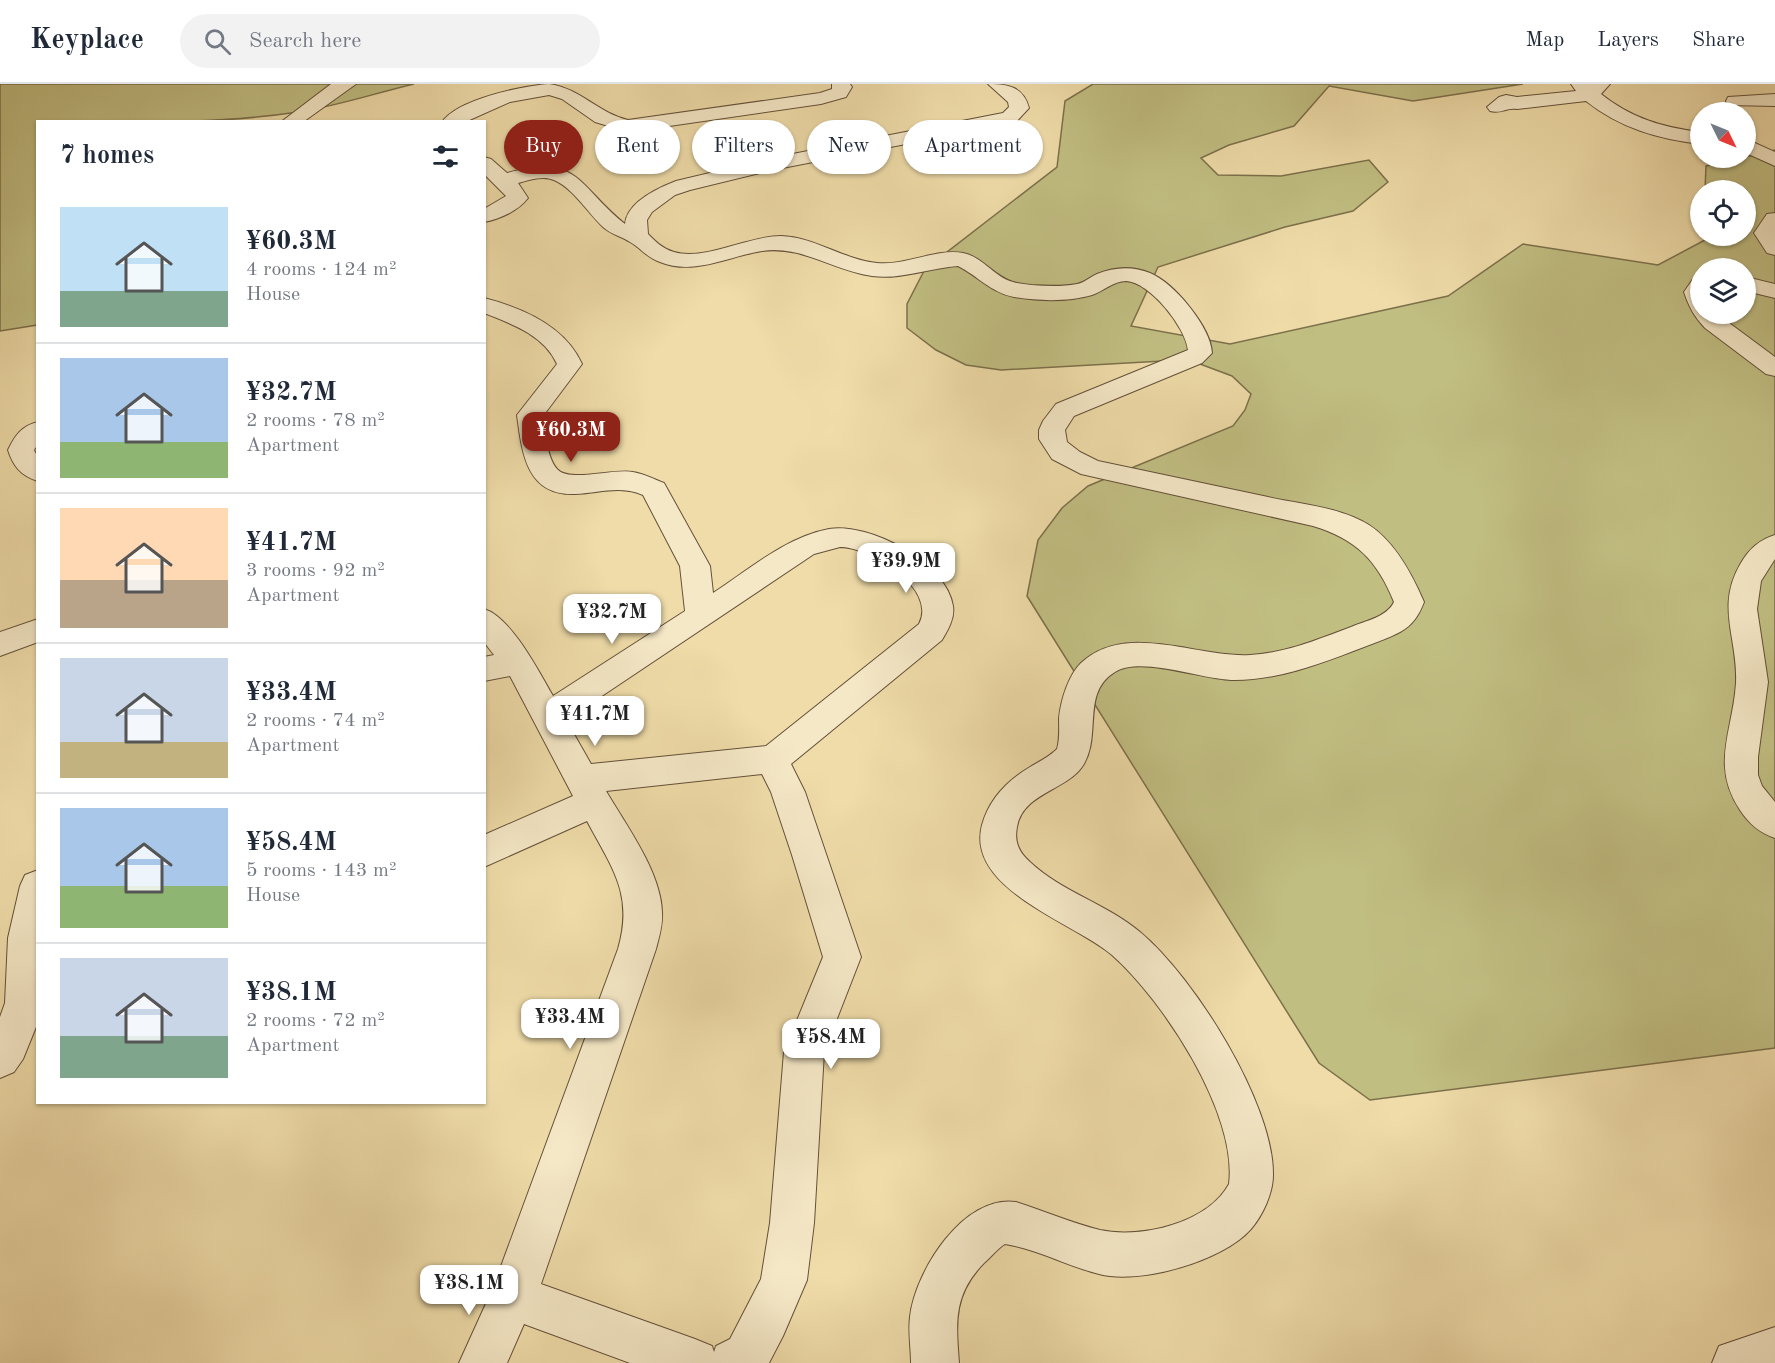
<!DOCTYPE html>
<meta charset="utf-8">
<style>
:root{--surface:#fff;--page:#f2f2f3;--text:#1f2937;--muted:#747a83;--line:#e0e1e3;--accent:#8f2418}
body{margin:0;font-family:"Old Standard TT",serif;background:var(--page);color:var(--text);height:100vh;display:flex;flex-direction:column;font-size:22px;white-space:nowrap}
*{box-sizing:border-box;margin:0}
p{font-size:20px;color:var(--muted)}
.icon{flex:none;width:33px;height:33px;fill:none;stroke:currentColor;stroke-width:2;stroke-linecap:round;stroke-linejoin:round}
.map{position:relative;flex:1;overflow:hidden}
.panel{position:absolute;left:36px;top:36px;width:450px;height:984px;display:flex;flex-direction:column;background:var(--surface);border-radius:0px;box-shadow:0 2px 4px #0004}
.panel>*{flex:none}
.top-card{position:absolute;left:504px;top:36px;width:570px;height:54px;display:flex;gap:12px}
.needle{width:39px;rotate:133deg}
.tools{position:absolute;left:1690px;top:18px;display:grid;gap:12px}
.tools a{display:grid;place-items:center;width:66px;height:66px;border-radius:50%;background:var(--surface);box-shadow:0 2px 4px #0004;font-size:30px}
.price{position:absolute;translate:-50% -51px;padding:0 14px;border-radius:12px;background:#fff;color:#222;font-size:20px;line-height:39px;filter:drop-shadow(0 2px 3px #0008)}
.price::after{content:'';position:absolute;left:50%;top:36px;width:18px;height:14px;margin-left:-9px;background:inherit;clip-path:polygon(0 0,100% 0,50% 100%)}
.price.active{background:var(--accent);color:#fff}
ul{padding:0;list-style:none}
li{display:flex;align-items:center;gap:18px;height:150px;padding:0 24px}
li+li{border-top:2px solid var(--line)}
li span{display:grid;place-items:center;flex:none;width:168px;height:120px;border-radius:0px;color:#555}
li>.icon{margin-inline-start:auto}
span .icon{width:72px;height:72px;fill:#fffc;stroke-width:1}
li b{font-size:26px}
h2{display:flex;justify-content:space-between;align-items:center;height:72px;padding:0 24px;font-size:26px}
.chip{padding:0 21px;border-radius:27px;background:var(--surface);box-shadow:0 2px 4px #0004;font-size:21px;line-height:54px}
.chip.active{background:var(--accent);color:#fff}
header{display:flex;align-items:center;gap:36px;box-sizing:border-box;height:84px;padding:0 30px;background:var(--surface);border-bottom:2px solid var(--line)}
header strong{font-size:28px}
nav{display:flex;gap:33px;margin-inline-start:auto;font-size:21px}
.search{width:420px;height:54px;background:var(--page);display:flex;align-items:center;gap:15px;box-sizing:border-box;padding:0 21px;border-radius:33px;color:var(--muted);font-size:22px}
.map>svg:first-child{display:block}
.green{fill:#c1be82;stroke:#7c704b;stroke-width:1.5;fill-rule:evenodd}
.lines{fill:none;stroke-linecap:round;stroke-linejoin:round}
.minor-casing{stroke:#645039;stroke-width:2}
.minor{fill:#f5e8c7;fill-rule:evenodd}
</style>
<header>
<strong>Keyplace</strong>
<div class="search"><svg class="icon" aria-label="search" viewBox="0 0 24 24"><circle cx="10" cy="10" r="6"/><path d="M15 15l6 6"/></svg>Search here</div>
<nav><a>Map</a><a>Layers</a><a>Share</a></nav>
</header>
<div class="map">
<svg width="1775" height="1279" viewBox="0 0 1775 1279">
<rect width="100%" height="100%" fill="#efdca9"/>
<filter id="stains"><feTurbulence type="fractalNoise" baseFrequency=".00333" numOctaves="4"/><feColorMatrix values="0 0 0 0 .2 0 0 0 0 .09 0 0 0 0 .02 0 0 0 .5 -.17"/></filter>
<radialGradient id="worn" r=".72"><stop offset=".6" stop-color="#630" stop-opacity="0"/><stop offset="1" stop-color="#630" stop-opacity=".3"/></radialGradient>
<!-- green -->
<g class="green">
<path d="M0,0h414c-38,9 -77,22 -116,28 -86,13 -174,10 -260,10l-1,203 -37,6z"/>
<path d="M1093,0h430l-110,17 -84,-15 -35,40 -65,19 -28,13 17,17 63,1 88,-16 19,22 -35,29 -68,16 -127,40 -27,59 99,18 218,-48 75,-52 135,21 47,-25v-4h41v-46h-41l1,-24 69,-16v898l-405,52 -51,-37 -292,-467 11,-56 24,-32 26,-22 145,-60 12,-16 6,-16 -19,-18 -32,-12 -37,-3 -162,9 -35,-5 -30,-15 -29,-22v-24l18,-35 132,-102 8,-66zM1701,184h45v46h-45z"/>
</g>
<g class="lines">
<defs>
<g id="minor">
<path d="M331,0h25l-53,38h-22z"/>
<path d="M549,0c31,4 49,29 79,36l192,-27 12,-4v-5h18l2,3 -6,10 -25,7 -193,28 -33,-10 -33,-23 -13,-4 -39,7 -45,20h-23c16,-23 80,-36 107,-38z"/>
<path d="M988,0c19,0 35,2 41,24l-13,14 -7,2 -237,46 -82,20 -15,5 -23,17 -5,8 1,14c8,8 15,15 26,18 32,9 73,-16 107,-16 34,1 63,24 96,27 28,3 60,-15 86,-10 20,4 31,24 50,29 6,2 13,2 18,3 15,1 31,2 46,-1 7,-1 13,-7 20,-10 17,-7 36,-8 53,-1 24,10 61,54 62,80l-10,10 -128,53 -9,14 2,12 13,10 18,9c57,12 113,24 170,36 32,7 72,10 101,28 26,17 43,49 55,77 -5,13 -11,23 -24,30 -11,6 -24,10 -36,15 -42,16 -87,34 -133,33 -31,-1 -90,-24 -116,-8 -35,21 -12,65 -33,95 -16,23 -60,27 -65,60 -3,15 2,25 13,35 32,30 77,42 110,70 54,45 134,172 133,243 0,18 -10,40 -22,54 -28,32 -111,56 -152,45 -32,-8 -62,-25 -94,-30 -8,5 -14,13 -21,19 -31,32 -28,59 -25,100h-48c0,-15 -3,-31 -1,-46 5,-46 54,-123 106,-115 28,9 56,21 84,28 41,9 108,-7 129,-46 9,-70 -66,-184 -117,-229 -37,-32 -147,-66 -130,-130 7,-26 26,-45 48,-58 10,-6 19,-10 27,-18 3,-10 2,-21 2,-31 2,-18 9,-42 22,-55 45,-42 116,-5 169,-8 36,-2 69,-16 101,-28 14,-6 36,-10 43,-25 -17,-42 -38,-63 -81,-76l-232,-52 -29,-15 -13,-20v-9l4,-9 13,-17 132,-54c-2,-22 -38,-68 -62,-69 -13,0 -22,10 -34,14 -24,7 -54,6 -78,2 -24,-5 -36,-21 -56,-31 -29,2 -57,14 -86,10 -38,-5 -70,-31 -110,-25 -33,5 -68,25 -102,11 -14,-5 -18,-13 -30,-20 -9,-6 -18,-7 -27,-15 -15,-14 -30,-39 -49,-47 -11,-5 -25,0 -36,3l10,15c-10,13 -28,21 -44,24v-13l22,-13 -22,-22v-17l7,2 16,14c73,-20 70,13 118,51 2,-22 33,-36 51,-43l96,-23 231,-45 6,-6 -1,-5z"/>
<path d="M1571,0h39l-9,10c30,24 63,34 100,38v12c-43,-5 -81,-16 -115,-43l-69,8c-10,-2 -16,5 -27,2l-3,-4 12,-10 7,-2 11,2 59,-6z"/>
<path d="M1775,10v12l-47,-1 -2,-4 2,-4z"/>
<path d="M1746,55l29,13v14l-29,-13z"/>
<path d="M1775,129v42l-8,-2 -13,-20 13,-19z"/>
<path d="M1701,193v37h16l58,43v19l-9,-2 -61,-46c-11,-12 -16,-21 -21,-36l9,-13z"/>
<path d="M1746,193l29,7v14l-29,-7z"/>
<path d="M484,214c39,10 81,28 98,66l-39,52c3,16 3,40 14,53 12,14 57,-1 76,3 11,2 21,7 31,11l46,83 3,27c37,-24 73,-56 116,-64 40,-7 118,34 124,77 2,12 -5,24 -11,34l-151,124 14,28 56,165 -37,95 -10,171 -7,57 -24,56 -14,27h-139l-106,-39 -17,39h-48l34,-75 125,-339c16,-55 -6,-81 -31,-128l-103,46v-32l89,-39 -63,-120 -26,5v-24l10,-2 -10,-13v-33c27,8 55,63 69,87l132,-85 -5,-45 -37,-71c-24,-10 -43,-2 -68,-1 -49,2 -53,-42 -58,-79l40,-51c-13,-29 -45,-40 -73,-51zM840,463c30,0 98,41 79,77l-153,122 -175,18 -25,-44 248,-166zM762,690l9,18 21,63 31,102 -39,95 -14,171 -9,56 -31,60 -14,7 -2,6 -2,-6 -17,-7 -154,-55 115,-335c3,-12 7,-24 6,-37 -1,-40 -36,-87 -56,-121z"/>
<path d="M38,338v22l-4,6 4,8v23c-17,-5 -25,-15 -30,-31 7,-14 13,-24 30,-28z"/>
<path d="M1775,451v24l-14,22 -4,28 11,73 -10,75v18l4,11 13,16v36c-15,-5 -26,-14 -35,-28 -30,-45 -7,-79 -4,-127 2,-45 -21,-77 5,-120 8,-14 18,-23 34,-28z"/>
<path d="M38,535v23l-38,14v-24z"/>
<path d="M38,786v152l-15,37 -9,13 -14,6v-61l5,-14 3,-65 12,-52 5,-11z"/>
<path d="M1775,1243v36h-63l7,-17z"/>
</g>
</defs>
<!-- minor casing -->
<use href="#minor" class="minor-casing"/>
<!-- minor -->
<use href="#minor" class="minor"/>
</g>
<rect width="100%" height="100%" filter="url(#stains)"/>
<rect width="100%" height="100%" fill="url(#worn)"/>
</svg>
<div class="tools">
<a><svg class="needle" viewBox="-14 -14 28 28"><path d="M0-13l5 13h-10z" fill="#e53935"/><path d="M0 13l5-13h-10z" fill="#747a83"/></svg></a>
<a><svg class="icon" aria-label="locate" viewBox="0 0 24 24"><circle cx="12" cy="12" r="6"/><path d="M12 2v4M12 18v4M2 12h4M18 12h4"/></svg></a>
<a><svg class="icon" aria-label="layers" viewBox="0 0 24 24"><path d="M12 4l9 5-9 5-9-5zM3 14l9 5 9-5"/></svg></a>
</div>
<b class="price active" style="left:571px;top:379px">¥60.3M</b>
<b class="price" style="left:906px;top:510px">¥39.9M</b>
<b class="price" style="left:612px;top:561px">¥32.7M</b>
<b class="price" style="left:595px;top:663px">¥41.7M</b>
<b class="price" style="left:570px;top:966px">¥33.4M</b>
<b class="price" style="left:831px;top:986px">¥58.4M</b>
<b class="price" style="left:469px;top:1232px">¥38.1M</b>
<div class="top-card">
<a class="chip active">Buy</a>
<a class="chip">Rent</a>
<a class="chip">Filters</a>
<a class="chip">New</a>
<a class="chip">Apartment</a>
</div>
<section class="panel">
<h2>7 homes<svg class="icon" aria-label="filters" viewBox="0 0 24 24"><path d="M4 7h16M4 17h16"/><circle cx="9" cy="7" r="2"/><circle cx="15" cy="17" r="2"/></svg></h2>
<ul>
<li><span style="background:linear-gradient(#bfe0f5 70%,#7fa58c 0)"><svg class="icon" aria-label="home" viewBox="0 0 24 24"><path d="M3 11l9-7 9 7M6 9v11h12V9"/></svg></span><div><b>¥60.3M</b><p>4 rooms · 124 m²</p><p>House</p></div></li>
<li><span style="background:linear-gradient(#a9c7e8 70%,#8fb573 0)"><svg class="icon" aria-label="home" viewBox="0 0 24 24"><path d="M3 11l9-7 9 7M6 9v11h12V9"/></svg></span><div><b>¥32.7M</b><p>2 rooms · 78 m²</p><p>Apartment</p></div></li>
<li><span style="background:linear-gradient(#ffd9b3 60%,#b9a48a 0)"><svg class="icon" aria-label="home" viewBox="0 0 24 24"><path d="M3 11l9-7 9 7M6 9v11h12V9"/></svg></span><div><b>¥41.7M</b><p>3 rooms · 92 m²</p><p>Apartment</p></div></li>
<li><span style="background:linear-gradient(#c9d6e8 70%,#c2b280 0)"><svg class="icon" aria-label="home" viewBox="0 0 24 24"><path d="M3 11l9-7 9 7M6 9v11h12V9"/></svg></span><div><b>¥33.4M</b><p>2 rooms · 74 m²</p><p>Apartment</p></div></li>
<li><span style="background:linear-gradient(#a9c7e8 65%,#8fb573 0)"><svg class="icon" aria-label="home" viewBox="0 0 24 24"><path d="M3 11l9-7 9 7M6 9v11h12V9"/></svg></span><div><b>¥58.4M</b><p>5 rooms · 143 m²</p><p>House</p></div></li>
<li><span style="background:linear-gradient(#c9d6e8 65%,#7fa58c 0)"><svg class="icon" aria-label="home" viewBox="0 0 24 24"><path d="M3 11l9-7 9 7M6 9v11h12V9"/></svg></span><div><b>¥38.1M</b><p>2 rooms · 72 m²</p><p>Apartment</p></div></li>
</ul>
</section>
</div>
